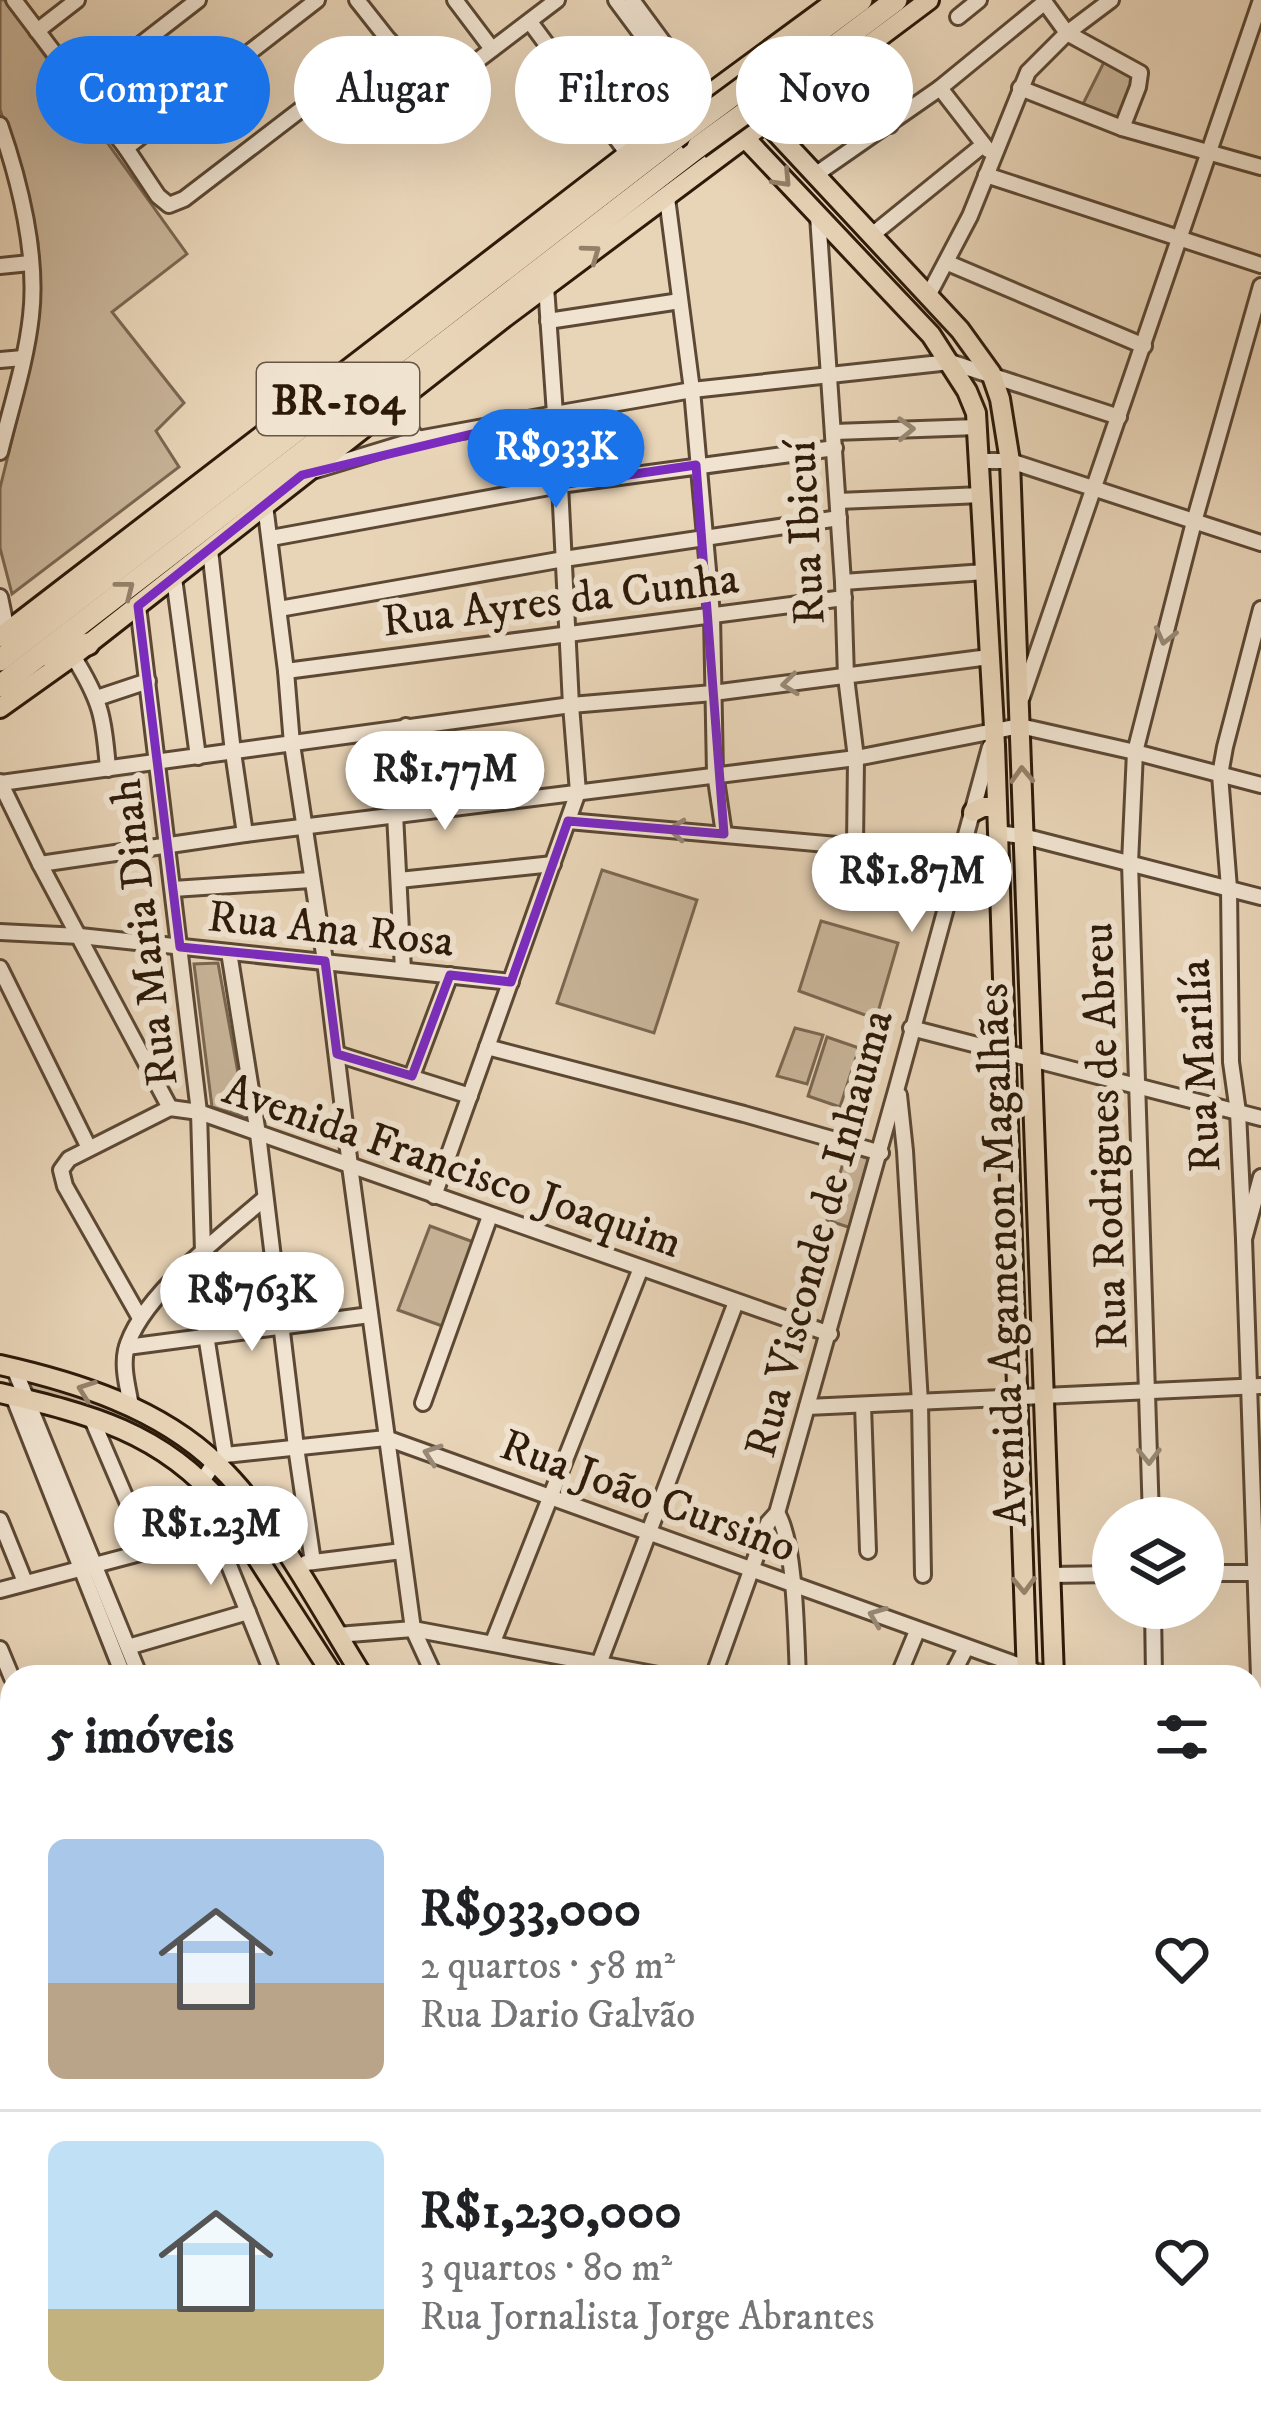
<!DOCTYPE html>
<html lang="pt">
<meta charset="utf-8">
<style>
:root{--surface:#fff;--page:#f6f6f6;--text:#202124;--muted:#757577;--line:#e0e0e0;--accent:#1a73e8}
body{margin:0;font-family:"IM FELL DW Pica",serif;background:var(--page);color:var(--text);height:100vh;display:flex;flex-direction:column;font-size:45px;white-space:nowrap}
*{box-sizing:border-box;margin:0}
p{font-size:39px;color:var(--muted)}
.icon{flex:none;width:66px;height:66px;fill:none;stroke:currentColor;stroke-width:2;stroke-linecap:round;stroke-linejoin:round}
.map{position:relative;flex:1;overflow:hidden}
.panel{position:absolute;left:0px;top:1665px;width:1263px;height:771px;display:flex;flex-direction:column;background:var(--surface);border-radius:36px 36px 0 0;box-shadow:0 12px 48px #0002}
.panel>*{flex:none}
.guide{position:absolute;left:36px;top:36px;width:1191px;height:108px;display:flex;gap:24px}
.controls{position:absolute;left:1092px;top:1497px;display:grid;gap:24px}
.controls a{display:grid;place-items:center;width:132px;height:132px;border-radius:50%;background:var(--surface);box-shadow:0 12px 48px #0002;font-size:60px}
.price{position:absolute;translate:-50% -102px;padding:0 27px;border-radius:42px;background:#fff;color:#222;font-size:39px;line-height:78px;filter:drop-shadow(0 3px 6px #0008)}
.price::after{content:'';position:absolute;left:50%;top:72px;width:36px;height:27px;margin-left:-18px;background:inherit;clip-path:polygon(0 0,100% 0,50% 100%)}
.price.on{background:var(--accent);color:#fff}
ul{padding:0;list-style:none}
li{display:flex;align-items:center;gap:36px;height:300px;padding:0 48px}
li+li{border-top:3px solid var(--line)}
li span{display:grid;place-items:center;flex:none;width:336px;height:240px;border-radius:18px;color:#555}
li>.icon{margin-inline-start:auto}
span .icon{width:144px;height:144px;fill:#fffc;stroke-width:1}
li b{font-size:51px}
h2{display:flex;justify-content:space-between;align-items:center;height:144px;padding:0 48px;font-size:51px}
.tag{padding:0 42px;border-radius:54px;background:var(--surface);box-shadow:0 12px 48px #0002;font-size:42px;line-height:108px}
.tag.on{background:var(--accent);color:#fff}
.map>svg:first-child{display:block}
.green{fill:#c8b499;stroke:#7a6751;stroke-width:3}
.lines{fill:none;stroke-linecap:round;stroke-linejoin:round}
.minor-casing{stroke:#5c4834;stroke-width:20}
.major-casing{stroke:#2d1a09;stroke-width:24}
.highway-casing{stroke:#2d1a09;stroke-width:27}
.minor{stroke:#f0e3d0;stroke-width:14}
.major{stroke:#e8d4b7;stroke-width:18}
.highway{stroke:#e8d4b7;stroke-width:21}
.highway-bridge-casing{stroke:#2d1a09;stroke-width:27;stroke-linecap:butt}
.highway-bridge{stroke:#e8d4b7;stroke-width:21}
.oneway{stroke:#948069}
.oneway2{stroke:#988976}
.marked{fill:none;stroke:#7b2cbf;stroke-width:9;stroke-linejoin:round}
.labels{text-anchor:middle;stroke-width:12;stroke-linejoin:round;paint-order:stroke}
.shield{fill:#f0e3d0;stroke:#685645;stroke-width:3}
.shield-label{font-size:42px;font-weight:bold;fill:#2d1a09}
.street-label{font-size:45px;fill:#2d1a09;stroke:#f0e3d0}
</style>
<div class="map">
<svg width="1261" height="2435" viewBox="0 0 1261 2435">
<rect width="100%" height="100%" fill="#e8d4b7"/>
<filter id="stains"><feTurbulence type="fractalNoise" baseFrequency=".00167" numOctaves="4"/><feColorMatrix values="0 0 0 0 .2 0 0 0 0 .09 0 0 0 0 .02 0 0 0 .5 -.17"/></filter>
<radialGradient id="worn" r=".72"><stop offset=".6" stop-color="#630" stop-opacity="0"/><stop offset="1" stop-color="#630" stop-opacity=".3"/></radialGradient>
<!-- green -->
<g class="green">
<path d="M0,0h5l182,254 -75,58 72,91 -28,28 23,36 -167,127 -12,-46v-60l26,-105 13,-72 -1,-69 -38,-133z"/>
<path d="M1108,54l32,19 -18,55 -43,-16z"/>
<path d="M602,870l95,30 -43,133 -97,-30z"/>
<path d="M821,921l77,22 -22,76 -77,-28z"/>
<path d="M218,963l28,154 -34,-10 -18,-143z"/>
<path d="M795,1028l28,7 -16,49 -30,-8z"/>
<path d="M827,1037l32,11 -19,59 -32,-11z"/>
<path d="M846,1152l24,7 -19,69 -24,-8z"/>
<path d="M430,1226l46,17 -31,84 -47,-17z"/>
<path d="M23,1379c68,16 132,42 188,85l-10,12 -33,-26 -139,-53z"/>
</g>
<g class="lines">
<defs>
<g id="minor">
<path d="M14,0l112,148 32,48 11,9 15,-6 206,-158"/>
<path d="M357,0l75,95 125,-95"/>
<path d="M455,0l37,49"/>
<path d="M616,0l78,105"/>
<path d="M632,0l72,98"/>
<path d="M1043,0l24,33 73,40 -2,14 -16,41"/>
<path d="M958,17l21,-17"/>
<path d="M530,22l98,132"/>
<path d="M37,31l40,-31"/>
<path d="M845,65l45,60"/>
<path d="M940,88l48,62"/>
<path d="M1020,88l102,40 139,39"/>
<path d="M82,90l116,-90"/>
<path d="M0,125c20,57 38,131 31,191 -5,46 -20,91 -31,136"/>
<path d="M126,148l191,-148"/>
<path d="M815,175l125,-87 105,-86"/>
<path d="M986,175l275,90"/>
<path d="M667,198l25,192 20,225 3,158 9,61"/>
<path d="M818,216l25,366 3,95 10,81 -1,88"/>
<path d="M872,235l111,-90"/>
<path d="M948,263l196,83"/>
<path d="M0,266l30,-3"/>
<path d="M929,294l41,-78 58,-144 39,-39 44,-33"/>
<path d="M548,321l132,-20"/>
<path d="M0,360l23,-2"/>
<path d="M390,406l28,33"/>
<path d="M834,432l144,-5"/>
<path d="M981,461h29l251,82"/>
<path d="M316,470l102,-31 137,-25 137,-24 258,-28 169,55"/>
<path d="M838,501l144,-6"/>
<path d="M265,505l21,166 6,73 33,217 25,205 63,463 22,48"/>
<path d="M271,538l289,-53 275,-37"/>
<path d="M210,550l23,202 12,82"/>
<path d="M174,578l24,179"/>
<path d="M843,582l142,-10"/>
<path d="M0,597l7,34"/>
<path d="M138,606l61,506 4,140"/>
<path d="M279,609l285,-50 275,-41"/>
<path d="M73,656c28,45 31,61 35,113"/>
<path d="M286,671l558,-73"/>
<path d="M1022,697l239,-697"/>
<path d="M97,698l51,-17"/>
<path d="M406,726l8,86"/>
<path d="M0,782l40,82 130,244"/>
<path d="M1,783l570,-78 142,-12 276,-36"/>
<path d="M395,814l8,156"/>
<path d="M568,821l392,35"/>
<path d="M997,833l26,3 238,61"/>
<path d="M40,864l205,-30 611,-76 164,-32 115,26 126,33"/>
<path d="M399,880l154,-16"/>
<path d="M173,889l138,-9"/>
<path d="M0,932l80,4 431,46"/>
<path d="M229,952l29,182 38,313 17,115"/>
<path d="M0,968l89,180"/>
<path d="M911,1028l350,90"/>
<path d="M487,1047l257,67 137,39"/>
<path d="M337,1054l133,42"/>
<path d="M412,1076l38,-101"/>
<path d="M899,1095l6,56 15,252 3,172"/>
<path d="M1261,1177l-17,62 17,496"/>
<path d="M434,1196l144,-404 -7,-87 -11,-220 -14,-199"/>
<path d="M1244,1239l-6,-127 -7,-50 -2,-174 -9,-113 5,-28 36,-138"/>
<path d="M198,1258l8,77 19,120"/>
<path d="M140,1318l-75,-132 -4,-16 8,-11 101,-51 29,4 631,222"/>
<path d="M127,1347l243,-32"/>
<path d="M14,1368l126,309"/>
<path d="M13,1396l111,281"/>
<path d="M423,1403l67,-187"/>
<path d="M863,1405l5,146"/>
<path d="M131,1406c-3,-18 -9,-38 -5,-56 13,-53 98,-116 139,-152"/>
<path d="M807,1407l454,-21"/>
<path d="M91,1417l57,133"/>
<path d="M777,1513c19,31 19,125 21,164"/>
<path d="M1151,1518l-21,-655 5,-111 59,-230 67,-236"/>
<path d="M0,1520l25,62"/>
<path d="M306,1563l96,-12"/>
<path d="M1203,1573h58"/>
<path d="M1051,1575l62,-1"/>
<path d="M0,1590l216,-57"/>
<path d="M1153,1608l1,69"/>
<path d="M337,1635l76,-6 256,48"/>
<path d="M493,1642l148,-374"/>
<path d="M128,1647l120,-35"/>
<path d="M0,1649l12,29"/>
<path d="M274,1677l-58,-144 -14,-52 13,-19 10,-7 161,-17 665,239"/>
<path d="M594,1677l142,-375"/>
<path d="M713,1677l55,-154 9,-10c73,-255 144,-510 213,-766"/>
<path d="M898,1677l19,-46"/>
<path d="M951,1677l15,-29"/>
<path d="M1251,1743l10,3"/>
<path d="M0,1765l12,-3"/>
<path d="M0,1846l12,32"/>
<path d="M0,1935l12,-3"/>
<path d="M1251,1949h10"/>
<path d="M0,2004l12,-4"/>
<path d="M1251,2063h10"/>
<path d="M0,2174l12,-4"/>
<path d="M1251,2199h10"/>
<path d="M1251,2311h10"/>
<path d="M0,2336l12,-4"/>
<path d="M0,2352l12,31"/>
<path d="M1251,2412l10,-2"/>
<path d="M28,2424l4,11"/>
<path d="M127,2424l4,11"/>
<path d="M214,2424l4,11"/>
<path d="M420,2424l4,11"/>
<path d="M433,2424l4,11"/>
<path d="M493,2424l3,11"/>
<path d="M543,2424l3,11"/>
<path d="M735,2424l2,11"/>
<path d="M819,2424l3,11"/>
<path d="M840,2424l1,11"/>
<path d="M295,2435l29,-11"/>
<path d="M1133,2435l58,-11"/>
</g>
<g id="major">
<path d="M704,98l46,12 17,13 193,207 31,43 9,26 10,62 44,1216"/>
<path d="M721,120l24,18 186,197 36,56 9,22 19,332 32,932"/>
<path d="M0,637l628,-483 209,-154"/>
<path d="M0,708l73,-52 431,-338 425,-318"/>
<path d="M973,812l10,-5h13"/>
<path d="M0,1365c76,17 159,43 217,99 59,57 102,143 146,213"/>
<path d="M0,1393c89,21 162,39 223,112l111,172"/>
<path d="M618,2424l2,11"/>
<path d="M661,2424l1,11"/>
<path d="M1055,2424l1,11"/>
<path d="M1082,2424l1,11"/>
</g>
<g id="highway">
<path d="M759,76l102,-76"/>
<path d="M774,92l122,-92"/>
<path d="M50,656l38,-12"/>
<path d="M0,660l675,-522"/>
<path d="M0,686l698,-539"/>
</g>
</defs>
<!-- minor casing -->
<use href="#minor" class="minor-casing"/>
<!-- major casing -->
<use href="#major" class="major-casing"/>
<!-- highway casing -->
<use href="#highway" class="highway-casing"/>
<!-- minor -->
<use href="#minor" class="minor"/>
<!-- major -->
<use href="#major" class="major"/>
<!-- highway -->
<use href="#highway" class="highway"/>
<defs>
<g id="highway-bridge">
<path d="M675,138l84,-62"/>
<path d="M698,147l76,-55"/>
</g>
</defs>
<!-- highway-bridge casing -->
<use href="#highway-bridge" class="highway-bridge-casing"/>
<!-- highway-bridge -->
<use href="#highway-bridge" class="highway-bridge"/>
</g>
<!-- one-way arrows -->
<defs><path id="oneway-chevron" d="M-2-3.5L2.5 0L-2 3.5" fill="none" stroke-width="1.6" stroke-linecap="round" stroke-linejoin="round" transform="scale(3)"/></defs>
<g class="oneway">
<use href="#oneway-chevron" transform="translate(783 179) rotate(47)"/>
<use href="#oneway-chevron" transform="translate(592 253) rotate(-36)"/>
<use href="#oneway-chevron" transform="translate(126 589) rotate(-38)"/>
<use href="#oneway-chevron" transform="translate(1022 775) rotate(-92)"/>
<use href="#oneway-chevron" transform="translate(86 1390) rotate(-160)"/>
<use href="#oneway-chevron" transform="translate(1024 1585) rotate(88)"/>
</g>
<g class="oneway2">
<use href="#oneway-chevron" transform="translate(906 429) rotate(-2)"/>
<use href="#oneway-chevron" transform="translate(1165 636) rotate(104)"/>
<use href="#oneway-chevron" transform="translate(790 684) rotate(173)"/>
<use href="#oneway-chevron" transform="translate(677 830) rotate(-175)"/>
<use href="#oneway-chevron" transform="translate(432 1454) rotate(-161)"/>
<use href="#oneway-chevron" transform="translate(1149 1456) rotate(89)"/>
<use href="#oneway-chevron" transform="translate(877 1616) rotate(-159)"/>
</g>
<!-- marked area -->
<path class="marked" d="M555,414l5,71 136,-20 28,369 -156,-13 -57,161 -61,-7 -38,101 -75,-22 -12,-93 -145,-14 -42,-341 164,-131z"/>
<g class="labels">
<!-- shield labels -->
<rect class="shield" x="257" y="363" width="162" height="72" rx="9"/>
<g class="shield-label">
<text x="338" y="414">BR-104</text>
</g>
<!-- street labels -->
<g class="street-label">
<text transform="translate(803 533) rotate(-93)" y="16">Rua Ibicuí</text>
<text transform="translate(560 598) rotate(-7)" y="16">Rua Ayres da Cunha</text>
<text transform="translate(331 927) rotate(6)" y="16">Rua Ana Rosa</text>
<text transform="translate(142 933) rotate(-97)" y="16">Rua Maria Dinah</text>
<text transform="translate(1198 1066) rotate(-93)" y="16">Rua Marilía</text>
<text transform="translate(1103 1136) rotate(-92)" y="16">Rua Rodrigues de Abreu</text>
<text transform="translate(453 1164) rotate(19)" y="16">Avenida Francisco Joaquim</text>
<text transform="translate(817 1233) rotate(-75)" y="16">Rua Visconde de Inhauma</text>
<text transform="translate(1000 1255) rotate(-92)" y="16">Avenida Agamenon Magalhães</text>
<text transform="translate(649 1494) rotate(20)" y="16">Rua João Cursino</text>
</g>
</g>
<rect width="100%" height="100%" filter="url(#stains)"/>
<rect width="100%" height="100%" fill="url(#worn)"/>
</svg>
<div class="controls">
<a><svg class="icon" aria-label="layers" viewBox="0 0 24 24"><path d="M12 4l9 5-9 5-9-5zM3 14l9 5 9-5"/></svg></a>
</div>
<b class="price on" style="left:556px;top:511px">R$933K</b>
<b class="price" style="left:445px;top:833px">R$1.77M</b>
<b class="price" style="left:912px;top:935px">R$1.87M</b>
<b class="price" style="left:252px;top:1354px">R$763K</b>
<b class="price" style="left:211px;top:1588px">R$1.23M</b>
<div class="guide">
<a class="tag on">Comprar</a>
<a class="tag">Alugar</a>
<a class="tag">Filtros</a>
<a class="tag">Novo</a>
</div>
<section class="panel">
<h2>5 imóveis<svg class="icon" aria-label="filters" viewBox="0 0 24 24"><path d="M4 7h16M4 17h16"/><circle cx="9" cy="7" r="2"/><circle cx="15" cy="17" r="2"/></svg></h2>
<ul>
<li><span style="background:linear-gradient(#a9c7e8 60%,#b9a48a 0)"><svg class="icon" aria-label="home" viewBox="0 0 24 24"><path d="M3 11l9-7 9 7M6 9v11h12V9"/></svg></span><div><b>R$933,000</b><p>2 quartos · 58 m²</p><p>Rua Dario Galvão</p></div><svg class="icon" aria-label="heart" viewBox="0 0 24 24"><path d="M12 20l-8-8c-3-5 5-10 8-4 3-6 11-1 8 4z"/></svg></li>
<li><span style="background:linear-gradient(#bfe0f5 70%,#c2b280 0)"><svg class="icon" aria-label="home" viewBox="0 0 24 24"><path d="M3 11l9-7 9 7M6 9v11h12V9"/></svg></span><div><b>R$1,230,000</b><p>3 quartos · 80 m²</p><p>Rua Jornalista Jorge Abrantes</p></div><svg class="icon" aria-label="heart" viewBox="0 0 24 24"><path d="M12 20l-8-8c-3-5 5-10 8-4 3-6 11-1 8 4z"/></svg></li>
</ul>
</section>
</div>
